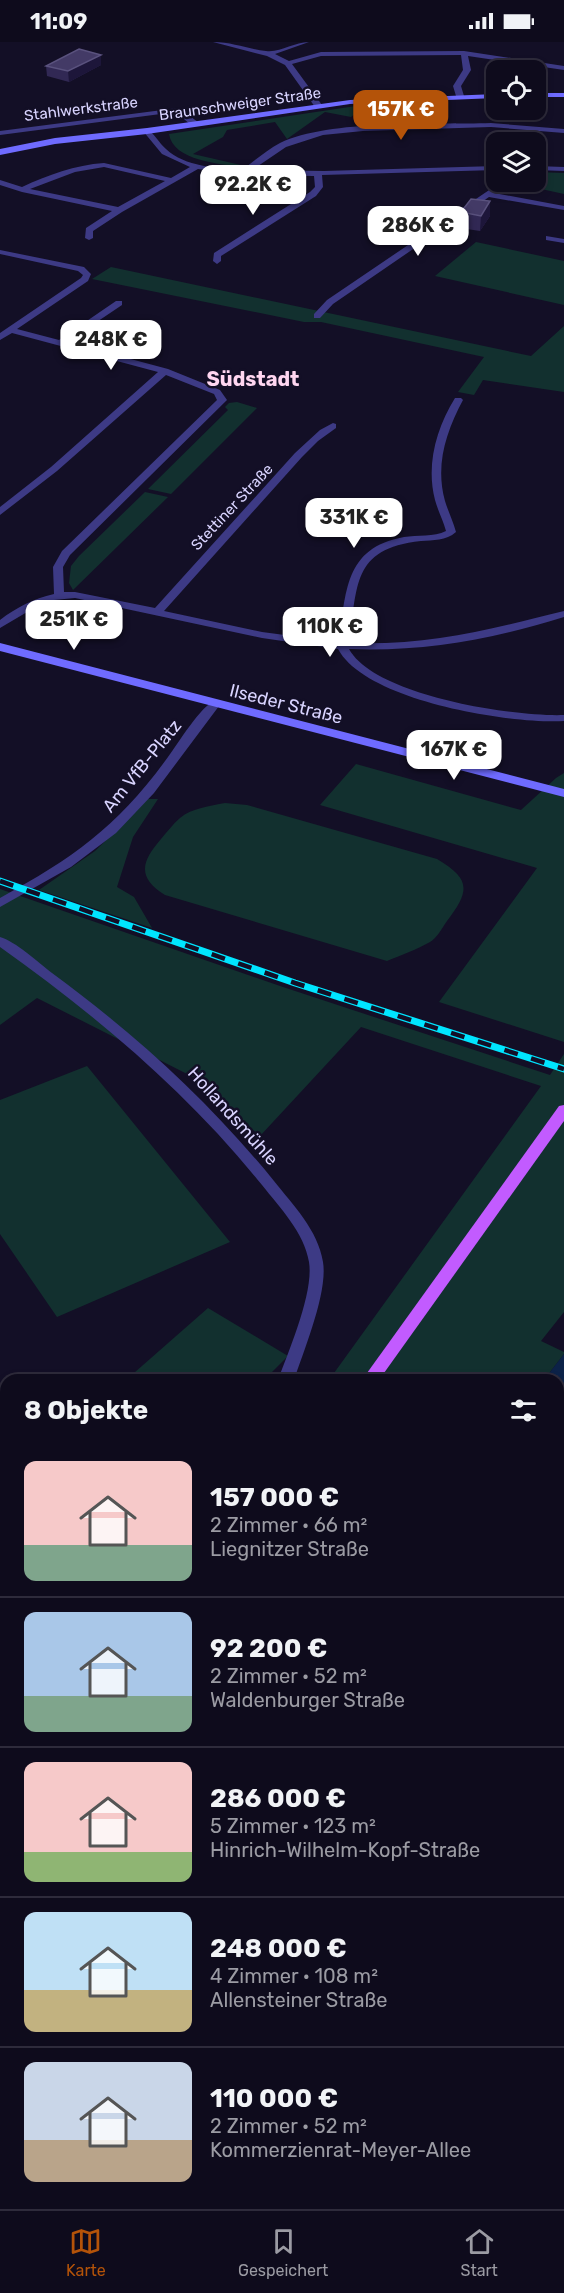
<!DOCTYPE html>
<html lang="de">
<meta charset="utf-8">
<style>
:root{--surface:#0e0b1c;--page:#1c1929;--text:#f1f3f6;--muted:#9b9ba3;--line:#2e2b3b;--accent:#b45309}
body{margin:0;font-family:Rubik,sans-serif;background:var(--page);color:var(--text);height:100vh;display:flex;flex-direction:column;font-size:22px;white-space:nowrap}
*{box-sizing:border-box;margin:0}
p{font-size:20px;color:var(--muted)}
.icon{flex:none;width:33px;height:33px;fill:none;stroke:currentColor;stroke-width:2;stroke-linecap:round;stroke-linejoin:round}
.map{position:relative;flex:1;overflow:hidden}
.sheet{position:absolute;left:0px;top:1332px;width:564px;height:836px;display:flex;flex-direction:column;background:var(--surface);border-radius:18px 18px 0 0;box-shadow:0 3px 9px #0003,0 0 0 2px var(--line)}
.sheet>*{flex:none}
.controls{position:absolute;left:486px;top:18px;display:grid;gap:12px}
.controls a{display:grid;place-items:center;width:60px;height:60px;border-radius:12px;background:var(--surface);box-shadow:0 3px 9px #0003,0 0 0 2px var(--line);font-size:30px}
.price{position:absolute;translate:-50% -51px;padding:0 14px;border-radius:12px;background:#fff;color:#222;font-size:20px;line-height:39px;filter:drop-shadow(0 2px 3px #0008)}
.price::after{content:'';position:absolute;left:50%;top:36px;width:18px;height:14px;margin-left:-9px;background:inherit;clip-path:polygon(0 0,100% 0,50% 100%)}
.price.selected{background:var(--accent);color:#fff}
ul{padding:0;list-style:none}
li{display:flex;align-items:center;gap:18px;height:150px;padding:0 24px}
li+li{border-top:2px solid var(--line)}
li span{display:grid;place-items:center;flex:none;width:168px;height:120px;border-radius:12px;color:#555}
li>.icon{margin-inline-start:auto}
span .icon{width:72px;height:72px;fill:#fffc;stroke-width:1}
li b{font-size:26px}
h2{display:flex;justify-content:space-between;align-items:center;height:72px;padding:0 24px;font-size:26px}
.status{display:flex;justify-content:space-between;align-items:center;height:42px;padding:0 30px;background:var(--surface);direction:ltr}
.status svg{height:16px;fill:currentColor}
.menu{display:flex;justify-content:space-around;align-items:center;height:84px;border-top:2px solid var(--line);background:var(--surface);font-size:16px;color:var(--muted)}
.menu a{display:grid;justify-items:center;gap:3px}
.menu .selected{color:var(--accent)}
.map>svg:first-child{display:block}
.green{fill:#12302f}
.water{fill:#0c2248}
.lines{fill:none;stroke-linecap:round;stroke-linejoin:round}
.stream{stroke:#0c2248;stroke-width:6}
.river{fill:#0c2248;fill-rule:evenodd}
.street{fill:#3d3a85;fill-rule:evenodd}
.secondary{fill:#6f6bff;fill-rule:evenodd}
.primary{fill:#c25bff;fill-rule:evenodd}
.rail-casing{stroke:#00e5ff;stroke-width:7}
.rail{stroke:#130f26;stroke-width:4.5;stroke-dasharray:14;stroke-linecap:butt}
.wall{fill:#312854}
.shaded-wall{fill:#1d163a}
.building{fill:#433a66;stroke:#5a527e;stroke-width:1.5}
.labels{text-anchor:middle;stroke-width:5;stroke-linejoin:round;paint-order:stroke}
.far-street-label{font-size:15px;fill:#d9d4ff;stroke:#130f26}
.street-label{font-size:18px;fill:#d9d4ff;stroke:#130f26}
.far-district-label{font-size:20px;font-weight:bold;fill:#ffd6f0;stroke:#130f26}
</style>
<div class="status"><b>11:09</b><svg viewBox="0 0 49 12"><path d="M0 12V9h3v3zM5 12V6h3v6zM10 12V3h3v9zM15 12V0h3v12zM26 1h20v11H26zM47 4h2v5h-2z"/></svg></div>
<div class="map">
<svg width="564" height="2167" viewBox="0 0 564 2167">
<rect width="100%" height="100%" fill="#130f26"/>
<!-- green -->
<g class="green">
<path d="M356,64l3,5 -8,6 -26,-5 -38,27 -12,-17 -48,8 -4,7 -30,17 52,12 -3,1c-21,-3 -69,-6 -73,-33z"/>
<path d="M536,130l28,1v21l-41,-9 3,-3h10z"/>
<path d="M476,200l88,19v44l-129,-29z"/>
<path d="M111,225l420,89 33,-30v66l-81,-12 -9,15 -16,-3 26,-35 -163,-35h-17l-212,-43z"/>
<path d="M237,360l20,6 -86,86 -23,-5 80,-79 -3,-3 4,-4z"/>
<path d="M145,450l23,5 -95,93 -4,-7 2,-17 8,-10z"/>
<path d="M356,722l165,46 35,-32 8,-5v269l-125,-40 98,-134 -217,-63z"/>
<path d="M148,757h10l-25,38 -16,50 17,10 18,31 -113,-38 56,-39z"/>
<path d="M225,761l22,2 190,54c34,20 33,32 10,62 -5,7 -10,17 -17,21 -14,8 -29,13 -43,19l-222,-66c-29,-18 -23,-34 -4,-56 6,-7 12,-15 19,-21 12,-10 30,-12 45,-15z"/>
<path d="M0,847l283,98 267,88 14,-21v258l-23,29 23,11v2l-20,26h-215l212,-294 -180,-59 -101,109 -63,-57 -160,-81 -37,27z"/>
<path d="M87,1024l143,176 -173,75 -57,-83v-134z"/>
<path d="M208,1266l80,48 -24,24h-138z"/>
<path d="M0,1522l6,4v489l-6,5z"/>
<path d="M558,1657l6,2v508h-485l-1,-5h480z"/>
</g>
<!-- water -->
<g class="water">
<path d="M564,1312v334l-6,7v-315h-14z"/>
<path d="M6,2015v147h44l-5,5h-45v-147z"/>
</g>
<g class="lines">
<!-- stream -->
<g class="stream">
<path d="M0,1518l6,-3"/>
<path d="M558,1841l4,-7"/>
<path d="M253,2162l6,5"/>
<path d="M98,2167l6,-5"/>
</g>
<!-- river -->
<g class="river">
<path d="M0,1451l6,2v27l-6,-2z"/>
<path d="M558,1816l6,2v33l-6,-2z"/>
</g>
<!-- street -->
<g class="street">
<path d="M213,0c19,0 35,7 53,9 14,2 28,-9 43,-9l-34,12 14,7 32,-9 143,-1 100,15v4l-96,-14 3,14 -10,16 3,10 -4,2 -4,-2 -3,-10 10,-16 -2,-15 -140,1 -29,8 30,41 -4,2h-3l-30,-42 -18,-9z"/>
<path d="M178,66l20,14v4h-6l-16,-14 -176,23v-4z"/>
<path d="M491,81l73,6v4l-73,-6 -128,4 -40,4 -37,12 -34,23 72,1 172,-5v4l-174,5 1,12 -7,9 -95,60v5l-4,3 -4,-3 1,-8 96,-61 5,-5 -1,-11 -71,-1 -45,-6 -76,43 -29,19v7l-4,2 -4,-2 1,-10 26,-17 -90,-19 -22,-7v-5l22,7c26,-12 53,-22 82,-24l67,15 19,-11 -28,-13 -19,-23 4,-2c7,4 12,14 19,20 19,18 51,19 76,21 12,-9 25,-20 38,-27 50,-24 154,-18 211,-20zM104,125l61,14 -47,26 -88,-18 45,-17z"/>
<path d="M536,124l28,1v4l-28,-1z"/>
<path d="M501,140h8l-15,11 70,13v4l-75,-13 -156,107 -13,14h-6v-4l13,-14z"/>
<path d="M546,194l18,3v4l-18,-3z"/>
<path d="M0,208l84,17 7,7 -3,7 -71,48 42,11 57,-39h6v4l-55,37 101,27 52,21 7,10 -157,155 -7,12 1,25h11l80,16 140,-155 25,-23 13,-7 3,1v4l-18,13 -16,16 -138,154 98,21 76,10c9,-49 5,-94 66,-105 13,-2 30,0 42,-6 -3,-11 -8,-20 -11,-31 -9,-35 1,-71 20,-102h6l2,2c-17,32 -28,65 -18,101 3,10 8,20 11,31 -10,9 -23,8 -35,9 -71,8 -62,45 -73,102 79,3 140,-13 216,-32v6c-71,22 -141,35 -215,32 26,47 165,68 215,66v6c-55,3 -198,-20 -226,-72l-76,-11 -187,-40 -21,2 -15,5 -39,23v-8c17,-13 33,-21 54,-26l-1,-27 9,-16 155,-151 -3,-6 -48,-19 -109,96 -57,44v-8l51,-40 107,-95 -146,-39 -12,7v-7l81,-55 2,-3 -5,-4 -78,-17z"/>
<path d="M215,659l4,1v4l-65,87 -38,40 -45,34 -71,40v-9c75,-41 118,-72 168,-141 10,-13 33,-52 47,-56z"/>
<path d="M0,895c15,4 39,26 52,36 83,61 157,128 222,208 19,24 44,49 49,81 5,30 -19,88 -29,118h-16c11,-30 36,-88 31,-118 -5,-30 -29,-54 -47,-77 -75,-93 -165,-169 -262,-238z"/>
<path d="M6,1533v14l-6,3v-14z"/>
</g>
<!-- secondary -->
<g class="secondary">
<rect x="536" y="51" width="28" height="4"/>
<path d="M496,52v4l-146,6 -203,30 -92,10 -55,11v-6l55,-11 92,-10 203,-28z"/>
<path d="M0,601l564,146v8l-564,-146z"/>
</g>
<!-- primary -->
<g class="primary">
<path d="M564,1063v16l-185,259h-17l197,-274z"/>
<path d="M6,1762v21l-6,3v-21z"/>
</g>
<defs>
<path id="rail" d="M0,839l295,102 269,86"/>
</defs>
<!-- rail casing -->
<use href="#rail" class="rail-casing"/>
<!-- rail -->
<use href="#rail" class="rail"/>
</g>
<!-- wall -->
<g class="wall">
<path d="M101,23l-32,17 -22,-6 -1,-10z"/>
<path d="M461,170l29,4 -10,15 -20,-3z"/>
</g>
<!-- shaded-wall -->
<g class="shaded-wall">
<path d="M101,13v10l-32,17 -1,-11z"/>
<path d="M490,159v15l-10,15 1,-15z"/>
</g>
<!-- building -->
<g class="building">
<path d="M79,7l22,6 -33,16 -22,-5z"/>
<path d="M471,157l19,2 -9,15 -20,-4z"/>
</g>
<g class="labels">
<!-- far-street labels -->
<g class="far-street-label">
<text transform="translate(240 62) rotate(-8)" y="5">Braunschweiger Straße</text>
<text transform="translate(81 67) rotate(-7)" y="5">Stahlwerkstraße</text>
<text transform="translate(232 465) rotate(-47)" y="5">Stettiner Straße</text>
</g>
<!-- street labels -->
<g class="street-label">
<text transform="translate(286 662) rotate(14)" y="6">Ilseder Straße</text>
<text transform="translate(142 724) rotate(-51)" y="6">Am VfB-Platz</text>
<text transform="translate(233 1074) rotate(48)" y="6">Hollandsmühle</text>
</g>
<!-- far-district labels -->
<g class="far-district-label">
<text x="253" y="344">Südstadt</text>
</g>
</g>
</svg>
<div class="controls">
<a><svg class="icon" aria-label="locate" viewBox="0 0 24 24"><circle cx="12" cy="12" r="6"/><path d="M12 2v4M12 18v4M2 12h4M18 12h4"/></svg></a>
<a><svg class="icon" aria-label="layers" viewBox="0 0 24 24"><path d="M12 4l9 5-9 5-9-5zM3 14l9 5 9-5"/></svg></a>
</div>
<b class="price selected" style="left:401px;top:99px">157K €</b>
<b class="price" style="left:253px;top:174px">92.2K €</b>
<b class="price" style="left:418px;top:215px">286K €</b>
<b class="price" style="left:111px;top:329px">248K €</b>
<b class="price" style="left:354px;top:507px">331K €</b>
<b class="price" style="left:74px;top:609px">251K €</b>
<b class="price" style="left:330px;top:616px">110K €</b>
<b class="price" style="left:454px;top:739px">167K €</b>
<section class="sheet">
<h2>8 Objekte<svg class="icon" aria-label="filters" viewBox="0 0 24 24"><path d="M4 7h16M4 17h16"/><circle cx="9" cy="7" r="2"/><circle cx="15" cy="17" r="2"/></svg></h2>
<ul>
<li><span style="background:linear-gradient(#f6c9c9 70%,#7fa58c 0)"><svg class="icon" aria-label="home" viewBox="0 0 24 24"><path d="M3 11l9-7 9 7M6 9v11h12V9"/></svg></span><div><b>157 000 €</b><p>2 Zimmer · 66 m²</p><p>Liegnitzer Straße</p></div></li>
<li><span style="background:linear-gradient(#a9c7e8 70%,#7fa58c 0)"><svg class="icon" aria-label="home" viewBox="0 0 24 24"><path d="M3 11l9-7 9 7M6 9v11h12V9"/></svg></span><div><b>92 200 €</b><p>2 Zimmer · 52 m²</p><p>Waldenburger Straße</p></div></li>
<li><span style="background:linear-gradient(#f6c9c9 75%,#8fb573 0)"><svg class="icon" aria-label="home" viewBox="0 0 24 24"><path d="M3 11l9-7 9 7M6 9v11h12V9"/></svg></span><div><b>286 000 €</b><p>5 Zimmer · 123 m²</p><p>Hinrich-Wilhelm-Kopf-Straße</p></div></li>
<li><span style="background:linear-gradient(#bfe0f5 65%,#c2b280 0)"><svg class="icon" aria-label="home" viewBox="0 0 24 24"><path d="M3 11l9-7 9 7M6 9v11h12V9"/></svg></span><div><b>248 000 €</b><p>4 Zimmer · 108 m²</p><p>Allensteiner Straße</p></div></li>
<li><span style="background:linear-gradient(#c9d6e8 65%,#b9a48a 0)"><svg class="icon" aria-label="home" viewBox="0 0 24 24"><path d="M3 11l9-7 9 7M6 9v11h12V9"/></svg></span><div><b>110 000 €</b><p>2 Zimmer · 52 m²</p><p>Kommerzienrat-Meyer-Allee</p></div></li>
</ul>
</section>
</div>
<nav class="menu">
<a class="selected"><svg class="icon" aria-label="map" viewBox="0 0 24 24"><path d="M3 6l6-2 6 2 6-2v14l-6 2-6-2-6 2zM9 4v14M15 6v14"/></svg>Karte</a>
<a><svg class="icon" aria-label="saved" viewBox="0 0 24 24"><path d="M7 4h10v16l-5-4-5 4z"/></svg>Gespeichert</a>
<a><svg class="icon" aria-label="home" viewBox="0 0 24 24"><path d="M3 11l9-7 9 7M6 9v11h12V9"/></svg>Start</a>
</nav>
